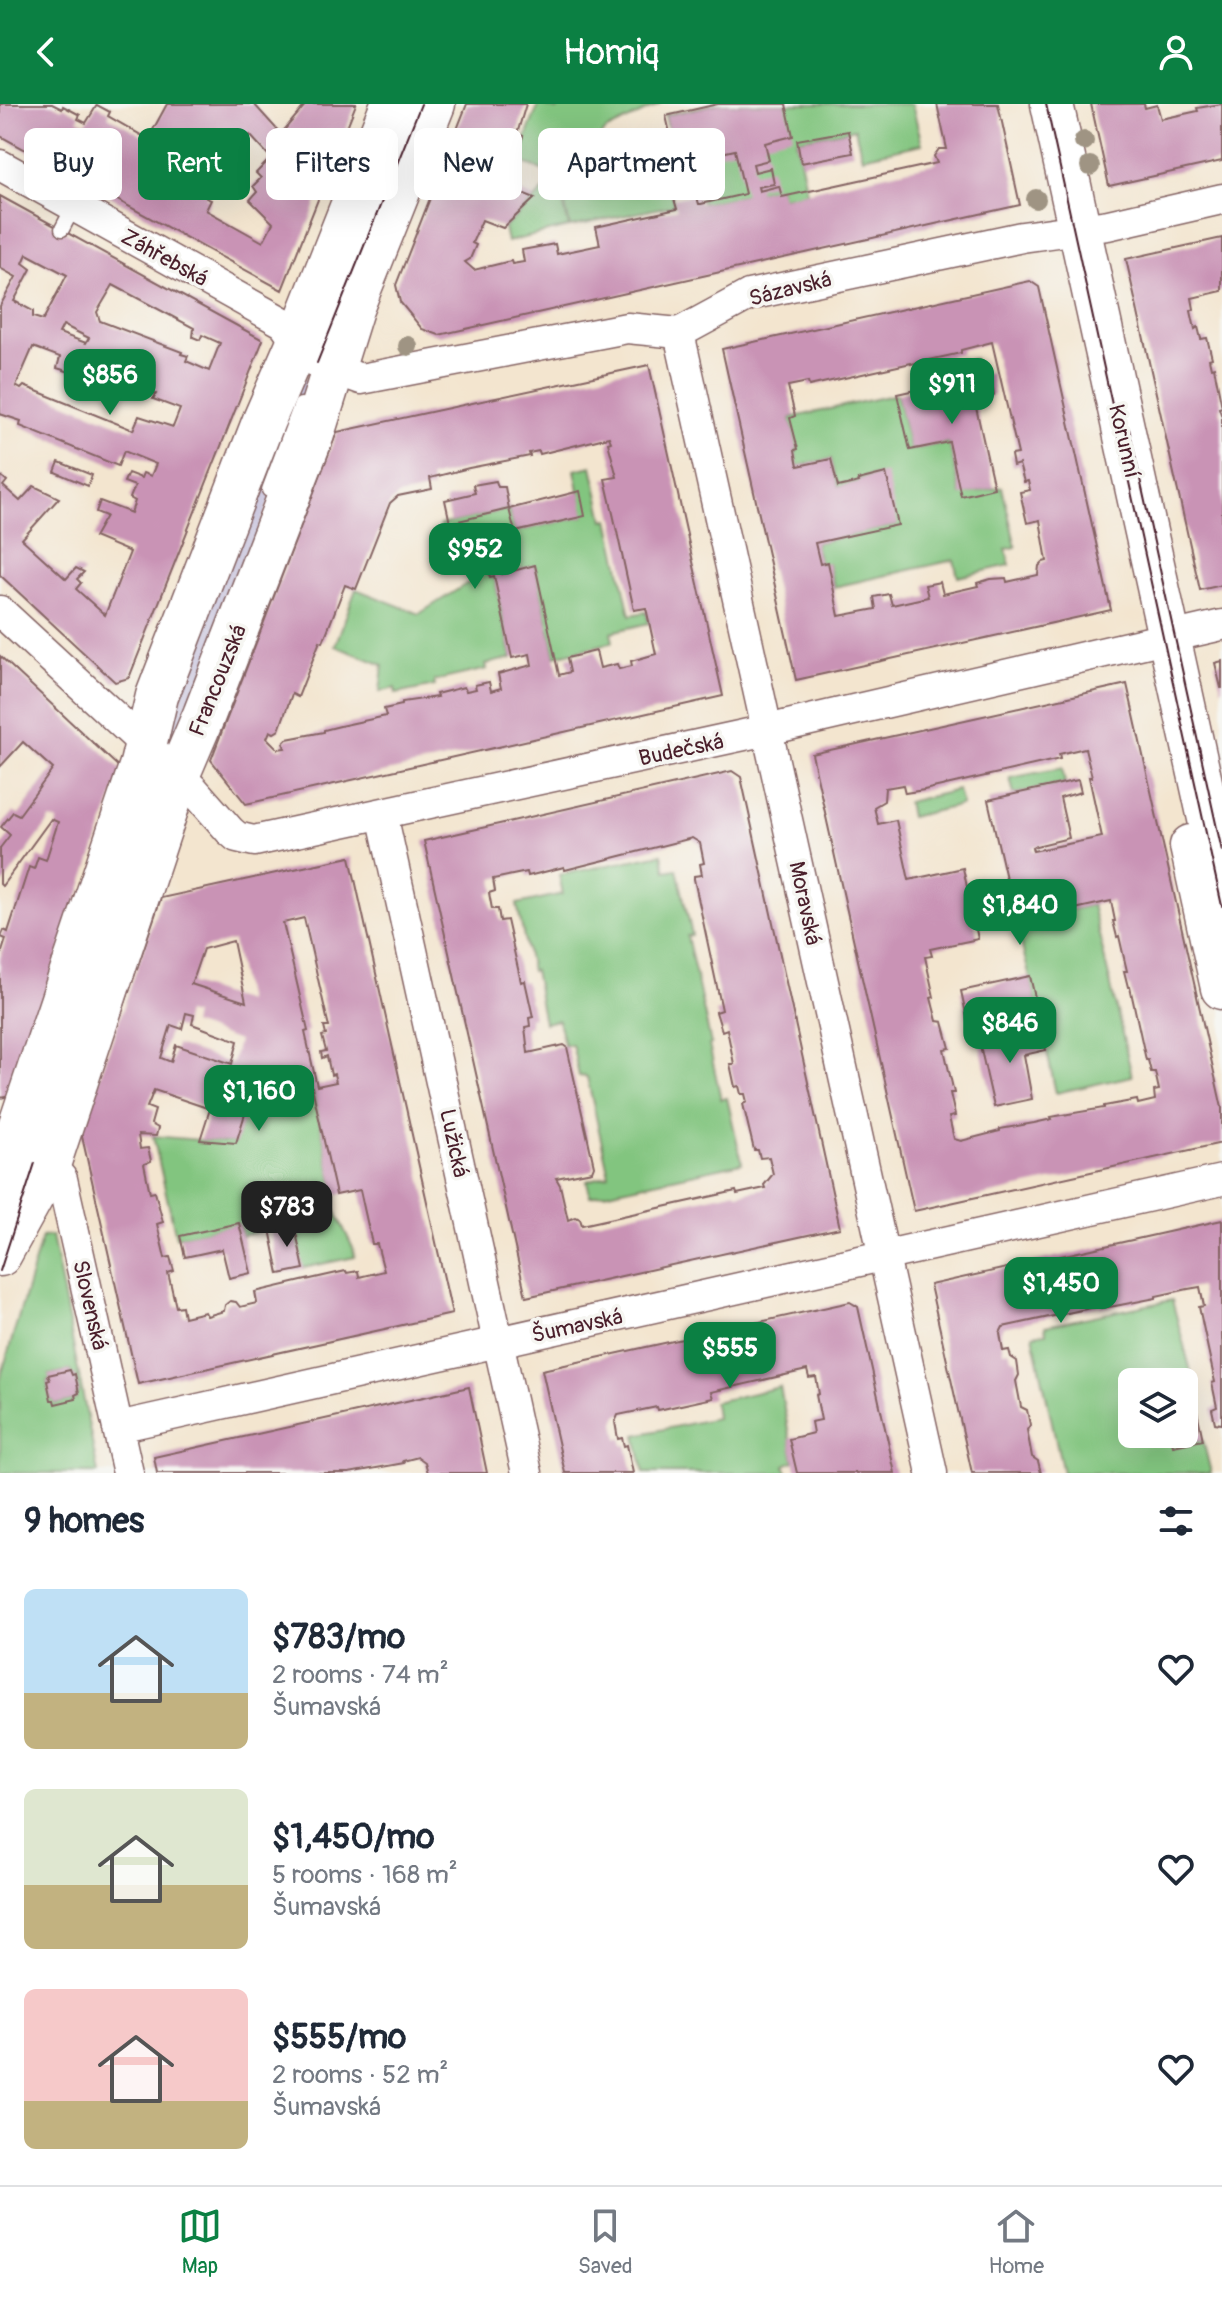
<!DOCTYPE html>
<meta charset="utf-8">
<style>
:root{--surface:#fff;--page:#f2f2f3;--text:#1f2937;--muted:#747a83;--line:#e0e1e3;--accent:#0b8043}
body{margin:0;font-family:Pangolin,sans-serif;background:var(--page);color:var(--text);height:100vh;display:flex;flex-direction:column;font-size:30px;white-space:nowrap}
*{box-sizing:border-box;margin:0}
p{font-size:26px;color:var(--muted)}
.icon{flex:none;width:44px;height:44px;fill:none;stroke:currentColor;stroke-width:2;stroke-linecap:round;stroke-linejoin:round}
.map{position:relative;height:1369px;overflow:hidden}
.panel{display:flex;flex-direction:column;background:var(--surface);flex:1}
.panel>*{flex:none}
.banner{position:absolute;left:24px;top:24px;width:800px;height:72px;display:flex;gap:16px}
.controls{position:absolute;left:1118px;top:1264px;display:grid;gap:16px}
.controls a{display:grid;place-items:center;width:80px;height:80px;border-radius:12px;background:var(--surface);box-shadow:0 8px 32px #0002;font-size:40px}
.price{position:absolute;translate:-50% -68px;padding:0 18px;border-radius:16px;background:var(--accent);color:#fff;font-size:26px;line-height:52px;filter:drop-shadow(0 2px 4px #0008)}
.price::after{content:'';position:absolute;left:50%;top:48px;width:24px;height:18px;margin-left:-12px;background:inherit;clip-path:polygon(0 0,100% 0,50% 100%)}
.price.active{background:#222;color:#fff}
ul{padding:0;list-style:none}
li{display:flex;align-items:center;gap:24px;height:200px;padding:0 24px}
li span{display:grid;place-items:center;flex:none;width:224px;height:160px;border-radius:12px;color:#555}
li>.icon{margin-inline-start:auto}
span .icon{width:96px;height:96px;fill:#fffc;stroke-width:1}
li b{font-size:34px}
h2{display:flex;justify-content:space-between;align-items:center;height:96px;padding:0 24px;font-size:34px}
.tag{padding:0 28px;border-radius:12px;background:var(--surface);box-shadow:0 8px 32px #0002;font-size:28px;line-height:72px}
.tag.active{background:var(--accent);color:#fff}
header{display:flex;justify-content:space-between;align-items:center;height:104px;padding:0 24px;background:var(--accent);color:#fff;font-size:36px;font-weight:600}
.dock{display:flex;justify-content:space-around;align-items:center;height:112px;border-top:2px solid var(--line);background:var(--surface);font-size:22px;color:var(--muted)}
.dock a{display:grid;justify-items:center;gap:4px}
.dock .active{color:var(--accent)}
.map>svg:first-child{display:block}
.railway{fill:#c4c0db}
.green{fill:#82c57f;stroke:#667255;stroke-width:2;fill-rule:evenodd}
.building{fill:#c993b5;fill-rule:evenodd}
.lines{fill:none;stroke-linecap:round;stroke-linejoin:round}
.lane-casing{stroke:#856464;stroke-width:17}
.street-casing{stroke:#856464;stroke-width:33}
.secondary-casing{stroke:#856464;stroke-width:45}
.lane{stroke:#fff;stroke-width:14}
.street{stroke:#fff;stroke-width:30}
.secondary{stroke:#fff;stroke-width:42}
.tram{stroke:#4a1f2b;stroke-width:2}
.tree{fill:#9f9483}
.labels{text-anchor:middle;stroke-width:7;stroke-linejoin:round;paint-order:stroke}
.street-label{font-size:22px;fill:#4a1f2b;stroke:#f6f6f2}
</style>
<header><svg class="icon" aria-label="back" viewBox="0 0 24 24"><path d="M15 5l-7 7 7 7"/></svg>Homiq<svg class="icon" aria-label="person" viewBox="0 0 24 24"><circle cx="12" cy="8" r="4"/><path d="M4 21q1-7 8-7t8 7"/></svg></header>
<div class="map">
<svg width="1222" height="1369" viewBox="0 0 1222 1369">
<rect width="100%" height="100%" fill="#f6f6f2"/>
<filter id="ink" filterUnits="userSpaceOnUse"><feTurbulence type="fractalNoise" baseFrequency=".0125" numOctaves="2"/><feDisplacementMap in="SourceGraphic" scale="16" xChannelSelector="R" yChannelSelector="G"/><feConvolveMatrix kernelMatrix="1 2 1 2 8 2 1 2 1" color-interpolation-filters="sRGB"/></filter>
<filter id="wash" filterUnits="userSpaceOnUse"><feTurbulence type="fractalNoise" baseFrequency=".006" numOctaves="4" result="noise"/><feDisplacementMap in="SourceGraphic" scale="32" xChannelSelector="R" yChannelSelector="G"/><feGaussianBlur stdDeviation="1.8" result="paint"/><feColorMatrix in="noise" values="0 0 0 0 0 0 0 0 0 0 0 0 0 0 0 0 0 1.4 0 .05"/><feComposite in="paint" operator="in"/></filter>
<g filter="url(#wash)">
<rect width="100%" height="100%" fill="#f3e5cf"/>
<!-- railway -->
<path class="railway" d="M296,271l18,8 -133,354 -19,-6z"/>
<!-- green -->
<g class="green">
<path d="M539,0l18,6 3,-6h100l-53,26 -48,47 -42,-17z"/>
<path d="M715,0h197l10,40 -60,13 -7,-28 -59,11 11,52 -25,5 -3,-10 -77,17 -12,-44 -14,3 -11,-48z"/>
<path d="M663,52l11,49 -104,22 -11,-48z"/>
<path d="M557,74l12,49 -62,15 -3,-14z"/>
<path d="M962,255l1,2 11,-2 4,17 -61,14 -6,-26 13,-3 2,6z"/>
<path d="M897,290l13,56 39,-8 12,53 41,-8 14,60 -10,2 4,16 -52,12 -4,-17 -120,27 -6,-24 -8,1 -5,-21 82,-18 -12,-51 -26,5v3l-21,5 -7,-28 -33,7 -3,-16 2,-2 -7,-30z"/>
<path d="M592,362l12,54 5,-1 21,96 16,-3 3,11 -38,9 2,10 -58,14 -20,-90 -33,8 -2,-9 -13,4 3,8 4,-1 18,82 -26,6 1,5 -53,12 1,5 -39,8 -1,-6 -15,4 3,-27 -48,-19 21,-57 63,25 52,-33 -31,-56 69,-16 6,23 69,-16 -9,-46z"/>
<path d="M1062,664l3,15 -51,11 -4,-16z"/>
<path d="M958,686l4,15 -52,12 -3,-15z"/>
<path d="M662,750l4,17 11,-2 15,66 -5,1 24,108 -2,1 12,54 6,-1 15,65 -152,33 -3,-15 22,-6 -22,-98 -8,-1 -7,-32 -8,1 -6,-25 -14,3 -10,-53 -3,1 -14,-67 46,-10 -4,-19z"/>
<path d="M1092,801l40,171 -76,17 -20,-91 -20,-79z"/>
<path d="M312,983l24,108 -7,3 24,50 2,9 -52,11 -10,-45 -51,13 -3,-12 -63,13 -23,-101 82,7 14,-42z"/>
<path d="M52,1132l46,237h-98v-93l42,-143zM70,1266l2,5h3l4,18 -4,2 1,4 -21,5 -1,-4h-3l-4,-19 3,-1 -1,-5z"/>
<path d="M1172,1196l23,87 -11,2v-7h-52v52h39l3,12 29,-6 8,33h-148l-30,-138 13,-2 -1,-7z"/>
<path d="M780,1283l14,74 -9,4 2,8h-143l-8,-38 80,-17 -2,-16z"/>
</g>
<g id="blocks">
<!-- building -->
<g class="building">
<path d="M0,0h52l10,5 1,-3 17,9 -2,4 8,4 11,-18 13,7 -2,4 40,23 19,-35h87l27,30 25,-30h50l-74,186 -282,-154zM250,31l21,23 -15,15 5,5 -8,8 4,6 -7,8 23,23 -10,19 -57,-32 5,-10 -5,-2 6,-14 10,-12 -3,-3z"/>
<path d="M467,0h59l-9,30 6,2 -2,6 -7,-3 -2,7h-2l-15,36 40,16 -32,30 -21,-8 -10,23 4,2 -6,14 -5,3 9,8 37,-9 1,3 12,-2 -2,-12 33,-6 2,10 43,-9 -4,-18 81,-18 -3,-10 22,-5 3,10h2l44,-10 -10,-44 -58,13 -11,-47 52,-12h68l7,32 -28,7 4,17 -16,4 2,8 16,-4 3,16 -16,3 1,4 20,-5 3,11 155,-34 -3,-7 5,-7h8l-10,-45h61l22,101 -581,130 -17,-6 -22,-27 -4,-17z"/>
<path d="M1091,0h53l1,4 12,-3 4,14 37,-8 -1,-3 25,-4v57l-113,25z"/>
<path d="M848,27l5,22 -52,10 -4,-23z"/>
<path d="M0,92l263,144 -134,338 -14,4 -115,-107v-100l7,6 -4,5 17,15 14,-15 25,12 -37,41 44,40 10,-11 8,4 -7,7 4,4 -5,6 29,26 25,-63 -36,-15 12,-21 -10,-4 4,-11 31,12 4,-12 -5,-3 5,-12 -11,-4 4,-9 13,5 2,-5 8,3 5,-12 -32,-13 -6,15 -98,-40 1,-5 -21,-7v-108l16,-29 -16,-9zM27,150l40,21 -24,45 -10,-3v-6l-19,-10 17,-32 -8,-6zM113,181l81,43 -1,9 7,3 2,-5 18,8 -11,28 -23,-10 2,-5 -7,-2 1,-2 -82,-31 -3,-9zM63,221l26,13 -3,5 -27,-10zM33,243l27,10 -3,11 13,4 3,-10 83,32 -3,5 27,10 -7,18 -34,-11 -6,14 -109,-44 -3,3 -5,-3z"/>
<path d="M1222,134v53l-30,7 2,11 -3,2 4,18 3,-2 3,12 6,-1 5,20 -3,1 2,9 3,-1 8,40 -3,1 3,9v168l-22,5 -74,-331z"/>
<path d="M1030,177l9,6 72,323 -315,70 -74,-331zM992,238l26,112 -7,1 2,11 6,-2 5,18 4,-1 2,9 -10,2 7,31 13,-3 7,41 -4,1 -4,4 -1,9 -31,7 -1,-4 -15,1 -14,4 1,3 -35,8 -3,-12 -15,3 3,12 -36,8 -3,-11 -15,3 2,12 -37,7 -11,-54 -8,2 -5,-21 83,-18 -12,-52 -28,7 1,2 -21,5 -7,-28 -33,7 -3,-16 3,-1 -8,-31 5,-2 -7,-30 20,-4 1,4 102,-23v1l50,-11v-3z"/>
<path d="M649,261l74,331 -477,108 -35,-44 126,-328zM609,333l2,5 -3,1 9,34 -12,2 9,39 20,92 12,-2 10,46 -25,7 1,5 -13,3 -2,-5 -17,4 -4,-17 -29,7 3,14 -11,3 -24,-110 -33,9 -2,-10 -13,4 3,9 4,-1 18,82 18,-4 2,11 -34,9 3,14 -10,3 -2,-9 -14,3 1,4 -10,2 -2,-4 -28,7 1,3 -35,5v3l-18,4 2,7 -46,10 -16,4v2l-37,7 -4,4 2,5 -7,1 -11,-11 3,-7 4,2 5,-3 13,-36 6,3 22,-56 3,1 22,-57 11,4 34,-86 8,-7 34,-7 -2,-11 39,-10 61,-12 -1,-3 10,-2 1,3z"/>
<path d="M991,269l3,22 -19,8 19,85 -33,8 -12,-54 -39,8 -13,-56z"/>
<path d="M59,358l33,13 -4,11 -33,-14z"/>
<path d="M496,377l2,6h7l4,22 -59,14 -5,-23 30,-7 -2,-8z"/>
<path d="M580,387l5,25 -70,16 -6,-23z"/>
<path d="M0,552l122,114 -112,326 -10,2v-140l6,-19 -5,-2 3,-7 4,2 21,-65 5,2 4,-12 8,3 12,-38 -7,-3 -49,67 -2,-2v-36l10,-13 -9,-8 12,-15 6,3 34,-46 -30,-27 -23,25z"/>
<path d="M1222,557v27h-1l-6,-25z"/>
<path d="M1127,580l95,424v35l-308,68 -102,-457zM1085,644l7,29h-3l13,60 -69,14 -1,-4 37,-9 -9,-40 21,-6 -3,-12 -90,20 28,122 95,-21 4,20h-2l4,16 2,-1 8,35h-3l4,16h2l16,73h2l3,12h4l4,18 -5,1 1,9 -17,4 -1,-4 -33,6v2l-53,9 1,2 -18,4 -34,6v2l-39,10 -7,-2 -5,-22 6,-1 -5,-23h4l-10,-44 6,-1 -7,-26 -6,-1 -6,-23 3,-1 -9,-40 7,-1 -2,-7 48,-10 -15,-71 -54,12 -13,-60 -18,4 -4,-17 10,-6 1,-13 18,-3 2,8 19,-3 136,-31 -1,-5z"/>
<path d="M732,667l9,6 99,451 -314,69 -102,-456zM692,734l8,5 4,20 -4,1 2,11 -8,1v3l28,131 -6,2 6,19 5,-2 7,35h-4l5,23 4,-1 2,8h4l2,8 -4,2 11,46h4l2,8 9,-1 4,17 -9,11 1,3 -28,6 -1,-3 -154,34 -2,-6 -4,-2 -8,3 -8,-35 -4,-7 36,-7 2,-5 -27,-119 -3,-2 -36,8 -3,-26 5,-1 -1,-8 4,-1 -8,-36 -4,1 -14,-62 -7,1 -2,-12h-6l-3,-16 6,-2 -2,-12 34,-7 1,4 36,-9 1,3z"/>
<path d="M350,753l102,457 -314,70 -57,-252 80,-234zM304,814l25,109h-5l2,8 -4,1 4,15 -5,1 1,6 5,-2 4,19 3,-1 2,8 -19,4 -12,-54 3,-1 -25,-108zM233,837l13,61 -55,-18 12,-35zM186,909l8,2 -2,9 46,17 -6,23 -56,-19 -5,17 -10,-4 10,-33 11,4zM312,983l24,108 24,-5 12,54h5l7,27 -25,6 -1,-6 -11,2 -1,-2 -40,9 -51,12 2,11 -17,4 -4,-5 -6,-1 -5,4 -1,6 -17,5 -2,-4 -21,5 -2,-11 -6,1 -8,-34 6,-2 -4,-14 -5,1 -8,-34 6,-2 -8,-30 -5,1 -6,-29 7,-3 -3,-13 -8,1 -2,-14 18,1 2,-8 -7,-4 4,-14 -8,-3 7,-17 56,19 -10,31 36,3 13,-42z"/>
<path d="M1030,872l6,26 -69,16 -6,-27z"/>
<path d="M1042,924l4,22 -22,5 8,44 -38,8 -15,-66z"/>
<path d="M1222,1116v204l-7,-1 -3,-14 5,-2 -5,-24 3,-1 -16,-75 5,-1 -4,-19 -12,2 -32,7v2l-41,8 -14,2 -1,-2 -97,21 -3,6 3,18 6,-1 2,7 6,4 2,14 -3,6 5,26 6,3 3,15 -3,5 5,27 6,4 3,12h-69l-42,-188z"/>
<path d="M239,1119l12,50 -22,5 -7,-29 -37,8 -5,-21z"/>
<path d="M294,1119l10,46 -25,5 -9,-45z"/>
<path d="M850,1198l8,5 37,166h-98l-8,-34 24,-6 -2,-11 10,-2 -5,-25 3,-1 -3,-17 -7,1 -2,-8 -96,22 2,6 -55,12 -1,-3 -39,8 -3,7 3,17 4,-1 2,8 3,-1 6,28h-68l-23,-103z"/>
<path d="M70,1266l2,5 3,-1 4,19 -4,2 1,4 -21,5 -1,-4h-3l-4,-19 3,-1 -2,-5z"/>
<path d="M469,1283l18,86h-59l-3,-11 -7,-5 -15,4 1,2 -55,10h-192l-3,-16z"/>
<path d="M1192,1283l11,53 -30,6 -2,-12h13v-45z"/>
</g>
</g>
</g>
<g filter="url(#ink)">
<use href="#blocks" fill-opacity="0" stroke="#856464" stroke-width="2"/>
<g class="lines">
<defs>
<g id="lane">
<path d="M62,125l12,-23"/>
<path d="M269,386l32,-85"/>
</g>
<g id="street">
<path d="M0,61l284,158 23,33 10,7 44,16 266,-51 52,5 70,-38 273,-58 86,-12 114,-26"/>
<path d="M679,229l253,1140"/>
<path d="M0,507l193,178 37,42 7,6 17,4 513,-111 455,-105"/>
<path d="M382,710l145,659"/>
<path d="M31,1058l25,10 6,7 66,294"/>
<path d="M118,1323l1104,-247"/>
</g>
<g id="secondary">
<path d="M1052,0l170,774"/>
<path d="M1191,742l31,142"/>
<path d="M1,1134l9,-84 131,-390 16,-68 107,-276 33,-76 95,-240"/>
<path d="M0,1151l48,-87 130,-392 26,-61 109,-281 39,-125 82,-205"/>
</g>
</defs>
<!-- lane casing -->
<use href="#lane" class="lane-casing"/>
<!-- street casing -->
<use href="#street" class="street-casing"/>
<!-- secondary casing -->
<use href="#secondary" class="secondary-casing"/>
<!-- lane -->
<use href="#lane" class="lane"/>
<!-- street -->
<use href="#street" class="street"/>
<!-- secondary -->
<use href="#secondary" class="secondary"/>
<!-- tram -->
<g class="tram">
<path d="M1046,0l176,802"/>
<path d="M317,259l104,-259"/>
<path d="M1129,325l93,422"/>
<path d="M0,1167l35,-108"/>
</g>
</g>
<!-- trees -->
<g class="tree">
<circle cx="1084" cy="37" r="10"/>
<circle cx="1090" cy="62" r="10"/>
<circle cx="1036" cy="95" r="10"/>
<circle cx="408" cy="242" r="10"/>
</g>
</g>
<g class="labels">
<!-- street labels -->
<g class="street-label">
<text transform="translate(165 153) rotate(29)" y="8">Záhřebská</text>
<text transform="translate(790 184) rotate(-14)" y="8">Sázavská</text>
<text transform="translate(1125 337) rotate(77)" y="8">Korunní</text>
<text transform="translate(217 576) rotate(-68)" y="8">Francouzská</text>
<text transform="translate(681 645) rotate(-12)" y="8">Budečská</text>
<text transform="translate(806 799) rotate(78)" y="8">Moravská</text>
<text transform="translate(455 1039) rotate(78)" y="8">Lužická</text>
<text transform="translate(91 1201) rotate(77)" y="8">Slovenská</text>
<text transform="translate(577 1221) rotate(-12)" y="8">Šumavská</text>
</g>
</g>
</svg>
<div class="controls">
<a><svg class="icon" aria-label="layers" viewBox="0 0 24 24"><path d="M12 4l9 5-9 5-9-5zM3 14l9 5 9-5"/></svg></a>
</div>
<b class="price" style="left:110px;top:313px">$856</b>
<b class="price" style="left:952px;top:322px">$911</b>
<b class="price" style="left:475px;top:487px">$952</b>
<b class="price" style="left:1020px;top:843px">$1,840</b>
<b class="price" style="left:1010px;top:961px">$846</b>
<b class="price" style="left:259px;top:1029px">$1,160</b>
<b class="price active" style="left:287px;top:1145px">$783</b>
<b class="price" style="left:1061px;top:1221px">$1,450</b>
<b class="price" style="left:730px;top:1286px">$555</b>
<div class="banner">
<a class="tag">Buy</a>
<a class="tag active">Rent</a>
<a class="tag">Filters</a>
<a class="tag">New</a>
<a class="tag">Apartment</a>
</div>
</div>
<section class="panel">
<h2>9 homes<svg class="icon" aria-label="filters" viewBox="0 0 24 24"><path d="M4 7h16M4 17h16"/><circle cx="9" cy="7" r="2"/><circle cx="15" cy="17" r="2"/></svg></h2>
<ul>
<li><span style="background:linear-gradient(#bfe0f5 65%,#c2b280 0)"><svg class="icon" aria-label="home" viewBox="0 0 24 24"><path d="M3 11l9-7 9 7M6 9v11h12V9"/></svg></span><div><b>$783/mo</b><p>2 rooms · 74 m²</p><p>Šumavská</p></div><svg class="icon" aria-label="heart" viewBox="0 0 24 24"><path d="M12 20l-8-8c-3-5 5-10 8-4 3-6 11-1 8 4z"/></svg></li>
<li><span style="background:linear-gradient(#dfe7d0 60%,#c2b280 0)"><svg class="icon" aria-label="home" viewBox="0 0 24 24"><path d="M3 11l9-7 9 7M6 9v11h12V9"/></svg></span><div><b>$1,450/mo</b><p>5 rooms · 168 m²</p><p>Šumavská</p></div><svg class="icon" aria-label="heart" viewBox="0 0 24 24"><path d="M12 20l-8-8c-3-5 5-10 8-4 3-6 11-1 8 4z"/></svg></li>
<li><span style="background:linear-gradient(#f6c9c9 70%,#c2b280 0)"><svg class="icon" aria-label="home" viewBox="0 0 24 24"><path d="M3 11l9-7 9 7M6 9v11h12V9"/></svg></span><div><b>$555/mo</b><p>2 rooms · 52 m²</p><p>Šumavská</p></div><svg class="icon" aria-label="heart" viewBox="0 0 24 24"><path d="M12 20l-8-8c-3-5 5-10 8-4 3-6 11-1 8 4z"/></svg></li>
</ul>
</section>
<nav class="dock">
<a class="active"><svg class="icon" aria-label="map" viewBox="0 0 24 24"><path d="M3 6l6-2 6 2 6-2v14l-6 2-6-2-6 2zM9 4v14M15 6v14"/></svg>Map</a>
<a><svg class="icon" aria-label="saved" viewBox="0 0 24 24"><path d="M7 4h10v16l-5-4-5 4z"/></svg>Saved</a>
<a><svg class="icon" aria-label="home" viewBox="0 0 24 24"><path d="M3 11l9-7 9 7M6 9v11h12V9"/></svg>Home</a>
</nav>
